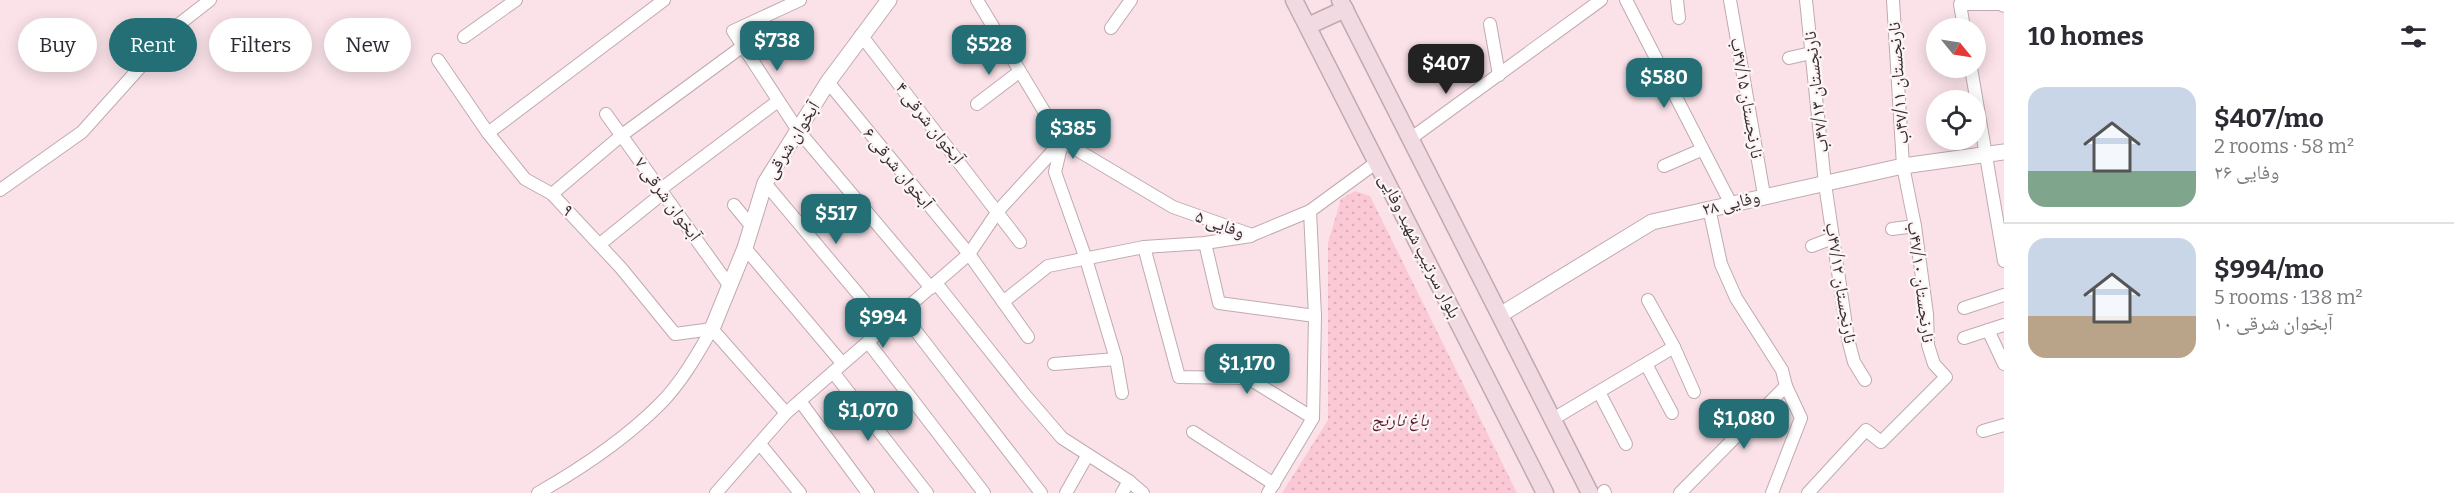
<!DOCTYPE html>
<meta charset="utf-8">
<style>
:root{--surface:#fff;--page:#f2f2f3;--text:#2b2b33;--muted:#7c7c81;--line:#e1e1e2;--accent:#246e76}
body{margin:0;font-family:Bitter,"Noto Naskh Arabic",serif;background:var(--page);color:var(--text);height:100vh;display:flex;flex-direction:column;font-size:22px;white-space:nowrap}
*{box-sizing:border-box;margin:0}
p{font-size:20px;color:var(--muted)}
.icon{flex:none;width:33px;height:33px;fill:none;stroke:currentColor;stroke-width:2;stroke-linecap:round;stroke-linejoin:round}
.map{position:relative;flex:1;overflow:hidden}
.drawer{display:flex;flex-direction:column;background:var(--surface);width:450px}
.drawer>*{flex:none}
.guide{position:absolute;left:18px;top:18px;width:570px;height:54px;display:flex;gap:12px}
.needle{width:39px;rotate:120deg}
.tools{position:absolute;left:1926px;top:18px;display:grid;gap:12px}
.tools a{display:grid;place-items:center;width:60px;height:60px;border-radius:50%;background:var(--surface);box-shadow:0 3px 15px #0003;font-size:30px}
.price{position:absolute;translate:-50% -51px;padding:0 14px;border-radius:12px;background:var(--accent);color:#fff;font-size:20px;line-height:39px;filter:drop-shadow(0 2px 3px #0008)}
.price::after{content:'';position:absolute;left:50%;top:36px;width:18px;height:14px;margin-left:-9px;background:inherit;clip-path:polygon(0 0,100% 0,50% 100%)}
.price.on{background:#222;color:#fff}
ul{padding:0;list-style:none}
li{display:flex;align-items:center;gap:18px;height:150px;padding:0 24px}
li+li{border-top:2px solid var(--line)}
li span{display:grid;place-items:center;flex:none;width:168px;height:120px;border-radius:18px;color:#555}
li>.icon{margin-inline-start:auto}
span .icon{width:72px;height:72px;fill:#fffc;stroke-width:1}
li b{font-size:26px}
h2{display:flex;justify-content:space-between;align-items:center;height:72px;padding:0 24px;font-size:26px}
.pill{padding:0 21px;border-radius:27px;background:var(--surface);box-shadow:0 3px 15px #0003;font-size:21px;line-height:54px}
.pill.on{background:var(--accent);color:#fff}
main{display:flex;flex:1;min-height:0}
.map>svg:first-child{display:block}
.grass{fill:url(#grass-dots)}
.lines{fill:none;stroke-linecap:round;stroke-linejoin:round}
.minor-casing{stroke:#c0aab0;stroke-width:14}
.tertiary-casing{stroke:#c0aab0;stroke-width:17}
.secondary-casing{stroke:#c0aab0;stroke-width:19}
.minor{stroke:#fff;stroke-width:12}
.tertiary{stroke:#fff;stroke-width:15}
.secondary{stroke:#f2dae2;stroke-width:16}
.labels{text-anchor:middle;stroke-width:4.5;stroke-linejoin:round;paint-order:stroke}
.street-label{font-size:18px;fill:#352d2f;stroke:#fdf4f6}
.park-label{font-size:18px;font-style:italic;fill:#561a31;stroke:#fdf4f6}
</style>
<main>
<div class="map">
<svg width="2004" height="493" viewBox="0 0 2004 493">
<defs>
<pattern id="grass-dots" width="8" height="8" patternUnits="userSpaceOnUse" patternTransform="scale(1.5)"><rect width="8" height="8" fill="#fbc9d6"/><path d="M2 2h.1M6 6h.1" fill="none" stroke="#d8adb8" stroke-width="1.8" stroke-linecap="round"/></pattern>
</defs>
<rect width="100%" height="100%" fill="#fae2e8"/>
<!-- grass -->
<path class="grass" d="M1355,191l15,5 147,297h-235l46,-73v-177l13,-44z"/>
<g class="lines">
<defs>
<g id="minor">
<path d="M800,0l-67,31 64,98 134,159"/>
<path d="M977,0l85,141 111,66 79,28 58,-24 67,-49"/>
<path d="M1626,0l105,204"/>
<path d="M1677,0l2,18"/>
<path d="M1730,0l34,195"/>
<path d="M1806,0l19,184 23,155 6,23 11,18"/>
<path d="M1490,24l9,51"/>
<path d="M1111,28l20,-28"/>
<path d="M1964,28l-4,-24h43"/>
<path d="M861,35l159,207"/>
<path d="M464,37l52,-37"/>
<path d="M1789,58l22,-5"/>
<path d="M438,60l50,73 37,46 27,15 69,74 54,66 37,-5"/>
<path d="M1971,68l33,193"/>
<path d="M828,82l141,172 59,83"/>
<path d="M977,104l42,-32"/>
<path d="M606,114l123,171"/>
<path d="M488,133l176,-133"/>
<path d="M1410,139l191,-139"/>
<path d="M1062,143l-7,29 31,87 30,100 6,34"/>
<path d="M1664,166l37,-16"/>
<path d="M765,183l120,143"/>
<path d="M661,189l117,-88"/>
<path d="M0,190l82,-58 96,-107 32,-25"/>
<path d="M552,194l70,-59 121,-89"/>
<path d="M734,205l18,22"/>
<path d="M1709,208l12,56 15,34 46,72 4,16 15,32 -29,75"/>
<path d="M1892,229l23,-3"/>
<path d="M1205,243l14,60 96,13"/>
<path d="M600,244l63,-51"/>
<path d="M1812,246l21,-8"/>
<path d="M1144,247l35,130 69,1 65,40"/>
<path d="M745,248l97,115"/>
<path d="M936,283l89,112 37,43 67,43 14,12"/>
<path d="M1648,300l26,47 20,45"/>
<path d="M1003,302l45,-36 96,-19 61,-4 46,-7"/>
<path d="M1964,308l40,-13"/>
<path d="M902,313l139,180"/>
<path d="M712,329l74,84"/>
<path d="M1988,330l16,34"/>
<path d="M1964,338l40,-13"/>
<path d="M868,342l116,151"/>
<path d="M1054,364l62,-5"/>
<path d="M1646,364l26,49"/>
<path d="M833,372l94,121"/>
<path d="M1599,392l27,52"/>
<path d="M800,401l68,92"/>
<path d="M1553,419l121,-72"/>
<path d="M1983,431l21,-6"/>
<path d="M1193,432l81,52"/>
<path d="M760,444l40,49"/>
<path d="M1604,491l1,2"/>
<path d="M538,493c44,-25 86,-53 122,-89 21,-21 37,-49 52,-75"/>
<path d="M716,493l70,-80 183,-159 29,-43 64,-70"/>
<path d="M1066,493l21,-37"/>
<path d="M1122,493l7,-12"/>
<path d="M1268,493l45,-75 2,-102 -5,-105"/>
<path d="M1680,493l106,-107"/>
<path d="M1808,493l58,-63 15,12 65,-65 -12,-13 -6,-19 -1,-31 -12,-88 -12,-60 -10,-166"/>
</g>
<g id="tertiary">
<path d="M2003,4l1,-4"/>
<path d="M1500,315l152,-93 251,-56 101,-14"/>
<path d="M712,329l33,-81 20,-65 63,-101 61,-82"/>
</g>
<g id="secondary">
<path d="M1294,0l251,493"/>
<path d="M1340,0l250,493"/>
<path d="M1308,26l37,-17"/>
</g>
</defs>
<!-- minor casing -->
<use href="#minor" class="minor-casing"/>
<!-- tertiary casing -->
<use href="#tertiary" class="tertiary-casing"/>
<!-- secondary casing -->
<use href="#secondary" class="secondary-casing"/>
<!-- minor -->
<use href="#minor" class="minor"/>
<!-- tertiary -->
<use href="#tertiary" class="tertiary"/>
<!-- secondary -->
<use href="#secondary" class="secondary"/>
</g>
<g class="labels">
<!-- street labels -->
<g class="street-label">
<text transform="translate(1898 83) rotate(-94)" y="6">نارنجستان ۴۷/۱۱ب</text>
<text transform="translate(1816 92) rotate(-96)" y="6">نارنجستان ۴۷/۱۳ب</text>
<text transform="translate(1747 98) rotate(80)" y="6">نارنجستان ۴۷/۱۵ب</text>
<text transform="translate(930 123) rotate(52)" y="6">آبخوان شرقی ۴</text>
<text transform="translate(792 140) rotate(-58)" y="6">آبخوان شرقی</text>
<text transform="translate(898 168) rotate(51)" y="6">آبخوان شرقی ۶</text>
<text transform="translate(668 199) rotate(54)" y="6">آبخوان شرقی ۷</text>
<text transform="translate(1731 203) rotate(-13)" y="6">وفایی ۲۸</text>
<text transform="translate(568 210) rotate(46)" y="6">۹</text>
<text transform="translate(1220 224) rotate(20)" y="6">وفایی ۵</text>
<text transform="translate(1420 246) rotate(63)" y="6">بلوار سرتیپ شهید وفایی</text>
<text transform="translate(1921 282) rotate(83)" y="6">نارنجستان ۴۷/۱۰ب</text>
<text transform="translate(1841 283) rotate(81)" y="6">نارنجستان ۴۷/۱۲ب</text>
</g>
<!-- park labels -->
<g class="park-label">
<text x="1400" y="426">باغ نارنج</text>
</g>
</g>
</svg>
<div class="tools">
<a><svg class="needle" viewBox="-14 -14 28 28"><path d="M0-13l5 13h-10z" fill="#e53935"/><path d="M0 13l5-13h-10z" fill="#7c7c81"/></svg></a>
<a><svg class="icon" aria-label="locate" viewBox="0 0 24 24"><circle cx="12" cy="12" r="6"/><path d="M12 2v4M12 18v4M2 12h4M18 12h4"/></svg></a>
</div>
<b class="price" style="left:777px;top:72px">$738</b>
<b class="price" style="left:989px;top:76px">$528</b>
<b class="price on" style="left:1446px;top:95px">$407</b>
<b class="price" style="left:1664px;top:109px">$580</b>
<b class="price" style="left:1073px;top:160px">$385</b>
<b class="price" style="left:836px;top:245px">$517</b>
<b class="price" style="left:883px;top:349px">$994</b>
<b class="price" style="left:1247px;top:395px">$1,170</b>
<b class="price" style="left:868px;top:442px">$1,070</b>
<b class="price" style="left:1744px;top:450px">$1,080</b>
<div class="guide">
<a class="pill">Buy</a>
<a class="pill on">Rent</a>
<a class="pill">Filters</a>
<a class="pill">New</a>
</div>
</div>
<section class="drawer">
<h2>10 homes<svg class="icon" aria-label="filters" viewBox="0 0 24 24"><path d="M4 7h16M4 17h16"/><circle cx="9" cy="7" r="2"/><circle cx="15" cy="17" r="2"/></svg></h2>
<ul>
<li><span style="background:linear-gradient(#c9d6e8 70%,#7fa58c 0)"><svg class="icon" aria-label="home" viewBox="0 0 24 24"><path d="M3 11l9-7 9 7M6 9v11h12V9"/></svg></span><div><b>$407/mo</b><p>2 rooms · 58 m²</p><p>وفایی ۲۶</p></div></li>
<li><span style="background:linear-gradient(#c9d6e8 65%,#b9a48a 0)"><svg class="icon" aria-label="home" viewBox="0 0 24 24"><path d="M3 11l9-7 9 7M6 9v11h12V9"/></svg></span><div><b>$994/mo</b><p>5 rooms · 138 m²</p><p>آبخوان شرقی ۱۰</p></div></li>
</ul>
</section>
</main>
